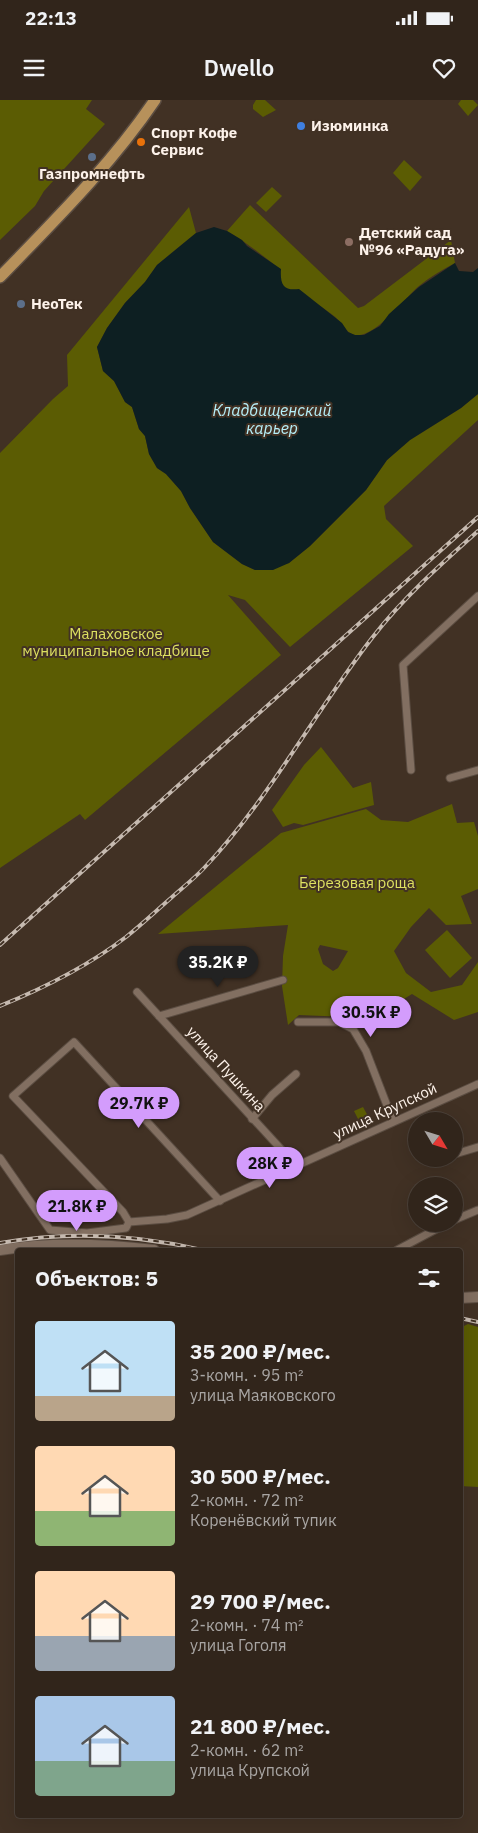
<!DOCTYPE html>
<html lang="ru">
<meta charset="utf-8">
<style>
:root{--surface:#31251b;--page:#3d3128;--text:#f1f3f6;--muted:#a8a5a3;--line:#4c423a;--accent:#d39cfc}
body{margin:0;font-family:"IBM Plex Sans",sans-serif;background:var(--page);color:var(--text);height:100vh;display:flex;flex-direction:column;font-size:19px;white-space:nowrap}
*{box-sizing:border-box;margin:0}
p{font-size:16px;color:var(--muted)}
.icon{flex:none;width:28px;height:28px;fill:none;stroke:currentColor;stroke-width:2;stroke-linecap:round;stroke-linejoin:round}
.map{position:relative;flex:1;overflow:hidden}
.drawer{position:absolute;left:15px;top:1148px;width:448px;height:570px;display:flex;flex-direction:column;background:var(--surface);border-radius:5px;box-shadow:0 5px 20px #0002,0 0 0 1px var(--line)}
.drawer>*{flex:none}
.needle{width:32px;rotate:128deg}
.controls{position:absolute;left:408px;top:1012px;display:grid;gap:10px}
.controls a{display:grid;place-items:center;width:55px;height:55px;border-radius:50%;background:var(--surface);box-shadow:0 5px 20px #0002,0 0 0 1px var(--line);font-size:25px}
.price{position:absolute;translate:-50% -42px;padding:0 11px;border-radius:18px;background:var(--accent);color:#111;font-size:16px;line-height:32px;filter:drop-shadow(0 1px 2px #0008)}
.price::after{content:'';position:absolute;left:50%;top:30px;width:15px;height:11px;margin-left:-8px;background:inherit;clip-path:polygon(0 0,100% 0,50% 100%)}
.price.current{background:#222;color:#fff}
ul{padding:0;list-style:none}
li{display:flex;align-items:center;gap:15px;height:125px;padding:0 20px}
li span{display:grid;place-items:center;flex:none;width:140px;height:100px;border-radius:5px;color:#555}
li>.icon{margin-inline-start:auto}
span .icon{width:60px;height:60px;fill:#fffc;stroke-width:1}
li b{font-size:21px}
h2{display:flex;justify-content:space-between;align-items:center;height:60px;padding:0 20px;font-size:21px}
.status{display:flex;justify-content:space-between;align-items:center;height:35px;padding:0 25px;background:var(--surface);direction:ltr}
.status svg{height:14px;fill:currentColor}
header{display:flex;justify-content:space-between;align-items:center;height:65px;padding:0 20px;background:var(--surface);font-size:22px;font-weight:600}
.map>svg:first-child{display:block}
.green{fill:#5b5c03;fill-rule:evenodd}
.water{fill:#0d1f22}
.lines{fill:none;stroke-linecap:round;stroke-linejoin:round}
.minor-casing{stroke:#5b4d42;stroke-width:9}
.secondary-casing{stroke:#5b4d42;stroke-width:12}
.primary-casing{stroke:#5b4d42;stroke-width:14}
.minor{stroke:#826f61;stroke-width:7}
.secondary{stroke:#826f61;stroke-width:10}
.primary{stroke:#b7915b;stroke-width:11}
.rail-casing{stroke:#c6bab0;stroke-width:4}
.rail{stroke:#413124;stroke-width:2;stroke-dasharray:5.5;stroke-linecap:butt}
.shop-dot{fill:#3f7fe0;stroke:#413124;stroke-width:2}
.food-dot{fill:#e8710a;stroke:#413124;stroke-width:2}
.service-dot{fill:#5c6f8a;stroke:#413124;stroke-width:2}
.education-dot{fill:#8d6e63;stroke:#413124;stroke-width:2}
.labels{text-anchor:middle;stroke-width:4;stroke-linejoin:round;paint-order:stroke}
.poi-label{font-size:15px;font-weight:bold;fill:#fdf2ea;stroke:#413124;text-anchor:start}
.park-label{font-size:15px;fill:#dde060;stroke:#413124}
.street-label{font-size:15px;fill:#fdf2ea;stroke:#413124}
.water-label{font-size:16px;font-style:italic;fill:#b5eff9;stroke:#413124}
</style>
<div class="status"><b>22:13</b><svg viewBox="0 0 49 12"><path d="M0 12V9h3v3zM5 12V6h3v6zM10 12V3h3v9zM15 12V0h3v12zM26 1h20v11H26zM47 4h2v5h-2z"/></svg></div>
<header><svg class="icon" aria-label="menu" viewBox="0 0 24 24"><path d="M4 6h16M4 12h16M4 18h16"/></svg>Dwello<svg class="icon" aria-label="heart" viewBox="0 0 24 24"><path d="M12 20l-8-8c-3-5 5-10 8-4 3-6 11-1 8 4z"/></svg></header>
<div class="map">
<svg width="478" height="1733" viewBox="0 0 478 1733">
<rect width="100%" height="100%" fill="#413124"/>
<!-- green -->
<g class="green">
<path d="M0,0h92l-6,9 19,15 -61,67 -9,15 -35,34z"/>
<path d="M256,0h9l11,10 -13,7 -10,-8v-4z"/>
<path d="M461,0h12l5,5 -10,11 -10,-12z"/>
<path d="M404,60l18,17 -12,14 -17,-18z"/>
<path d="M272,87l10,9 -16,16 -10,-9z"/>
<path d="M250,105l108,103 6,-2 87,-66 4,23c-13,7 -25,14 -36,23 -15,12 -49,60 -69,47 -5,-3 -10,-12 -16,-17 -15,-12 -32,-21 -50,-29l-4,-6v-12c-17,-13 -34,-27 -53,-38z"/>
<path d="M189,107l7,26 -39,32 -12,17 -20,21 -18,25 -10,19 6,24 11,10 11,21 7,5 7,22 6,7 4,18 8,14 9,6 15,17 9,17 23,34 29,22 13,6 34,-7 21,-17 56,-56 21,-30 23,-20 51,-32 17,-14v26l-94,86 2,13 27,27 -123,101 -45,-47 -17,-5 53,60 -196,165 -5,-6 -80,54v-415l53,-54 15,-13 -1,-31z"/>
<path d="M321,647l32,41 18,-6 3,23 -71,20 -9,-2 -11,4 -11,-17 32,-45z"/>
<path d="M452,704l5,19 17,-1 4,14v53l-17,7 11,28 -26,1 -17,-17 -18,19 -17,24 12,22 25,19 31,-7 16,-23v50l-24,8 -42,-26 -36,22 -28,1 -49,-2 -11,10 -6,-39 1,-30 5,-31 -130,9 123,-101 85,-24 15,11 27,2zM320,845l28,6 -10,17 -5,3 -10,-7 -5,-15z"/>
<path d="M447,830l25,28 -22,20 -25,-28z"/>
<path d="M363,1007l6,11 -9,5 -6,-12z"/>
<path d="M468,1224l10,3v160l-18,-1v-158z"/>
</g>
<!-- water -->
<path class="water" d="M214,127l13,4 15,9 5,6 34,23c-1,15 2,22 18,20l43,34 6,9 7,3h9l16,-9 9,-12 30,-27 36,-24 4,8 14,1 5,-4v126l-17,14 -51,32 -23,20 -21,30 -56,56 -21,17 -16,7h-18l-13,-6 -29,-22 -23,-34 -9,-17 -15,-17 -9,-6 -8,-14 -4,-18 -6,-7 -7,-22 -7,-5 -11,-21 -11,-10 -6,-24 10,-19 18,-25 20,-21 12,-17 39,-32z"/>
<g class="lines">
<defs>
<g id="minor">
<path d="M411,670l-8,-105 75,-69"/>
<path d="M450,678l28,-8"/>
<path d="M137,892l154,168 2,6"/>
<path d="M159,916l124,-36"/>
<path d="M298,922h41l14,7 13,22 27,70"/>
<path d="M252,1019l20,-24 24,-21"/>
<path d="M455,1054l23,-7"/>
<path d="M0,1058l50,72 37,3 39,-5 3,-6 38,-3 20,-4 291,-131"/>
<path d="M454,1120l24,-10"/>
<path d="M129,1122l-6,-10 -110,-116 61,-54 146,159"/>
<path d="M397,1150l49,-26"/>
</g>
<g id="secondary">
<path d="M0,1150c51,-8 103,-6 154,0"/>
<path d="M460,1198l18,-1"/>
</g>
<path id="primary" d="M0,177c54,-56 111,-112 155,-177"/>
</defs>
<!-- minor casing -->
<use href="#minor" class="minor-casing"/>
<!-- secondary casing -->
<use href="#secondary" class="secondary-casing"/>
<!-- primary casing -->
<use href="#primary" class="primary-casing"/>
<!-- minor -->
<use href="#minor" class="minor"/>
<!-- secondary -->
<use href="#secondary" class="secondary"/>
<!-- primary -->
<use href="#primary" class="primary"/>
<defs>
<g id="rail">
<path d="M0,845l478,-428"/>
<path d="M0,906c44,-18 88,-40 126,-69 15,-12 30,-26 45,-39 11,-10 24,-20 34,-31 65,-69 109,-154 167,-229 30,-39 69,-74 106,-107"/>
<path d="M0,1143c68,-12 135,-9 202,7"/>
<path d="M460,1218l18,4"/>
</g>
</defs>
<!-- rail casing -->
<use href="#rail" class="rail-casing"/>
<!-- rail -->
<use href="#rail" class="rail"/>
</g>
<!-- markers -->
<circle class="shop-dot" cx="301" cy="26" r="5"/>
<circle class="food-dot" cx="141" cy="42" r="5"/>
<g class="service-dot">
<circle cx="92" cy="57" r="5"/>
<circle cx="21" cy="204" r="5"/>
</g>
<circle class="education-dot" cx="349" cy="142" r="5"/>
<g class="labels">
<!-- poi labels -->
<g class="poi-label">
<text x="311" y="31">Изюминка</text>
<text x="151" y="38">Спорт Кофе<tspan x="151" dy="17">Сервис</tspan></text>
<text x="92" y="79" text-anchor="middle">Газпромнефть</text>
<text x="359" y="138">Детский сад<tspan x="359" dy="17">№96 «Радуга»</tspan></text>
<text x="31" y="209">НеоТек</text>
</g>
<!-- park labels -->
<g class="park-label">
<text x="116" y="539">Малаховское<tspan x="116" dy="17">муниципальное кладбище</tspan></text>
<text x="357" y="788">Березовая роща</text>
</g>
<!-- street labels -->
<g class="street-label">
<text transform="translate(226 969) rotate(48)" y="5">улица Пушкина</text>
<text transform="translate(385 1011) rotate(-25)" y="5">улица Крупской</text>
</g>
<!-- water labels -->
<g class="water-label">
<text x="272" y="316">Кладбищенский<tspan x="272" dy="18">карьер</tspan></text>
</g>
</g>
</svg>
<div class="controls">
<a><svg class="needle" viewBox="-14 -14 28 28"><path d="M0-13l5 13h-10z" fill="#e53935"/><path d="M0 13l5-13h-10z" fill="#a8a5a3"/></svg></a>
<a><svg class="icon" aria-label="layers" viewBox="0 0 24 24"><path d="M12 4l9 5-9 5-9-5zM3 14l9 5 9-5"/></svg></a>
</div>
<b class="price current" style="left:218px;top:888px">35.2K ₽</b>
<b class="price" style="left:371px;top:938px">30.5K ₽</b>
<b class="price" style="left:139px;top:1029px">29.7K ₽</b>
<b class="price" style="left:270px;top:1089px">28K ₽</b>
<b class="price" style="left:77px;top:1132px">21.8K ₽</b>
<section class="drawer">
<h2>Объектов: 5<svg class="icon" aria-label="filters" viewBox="0 0 24 24"><path d="M4 7h16M4 17h16"/><circle cx="9" cy="7" r="2"/><circle cx="15" cy="17" r="2"/></svg></h2>
<ul>
<li><span style="background:linear-gradient(#bfe0f5 75%,#b9a48a 0)"><svg class="icon" aria-label="home" viewBox="0 0 24 24"><path d="M3 11l9-7 9 7M6 9v11h12V9"/></svg></span><div><b>35 200 ₽/мес.</b><p>3-комн. · 95 m²</p><p>улица Маяковского</p></div></li>
<li><span style="background:linear-gradient(#ffd9b3 65%,#8fb573 0)"><svg class="icon" aria-label="home" viewBox="0 0 24 24"><path d="M3 11l9-7 9 7M6 9v11h12V9"/></svg></span><div><b>30 500 ₽/мес.</b><p>2-комн. · 72 m²</p><p>Коренёвский тупик</p></div></li>
<li><span style="background:linear-gradient(#ffd9b3 65%,#9aa5b1 0)"><svg class="icon" aria-label="home" viewBox="0 0 24 24"><path d="M3 11l9-7 9 7M6 9v11h12V9"/></svg></span><div><b>29 700 ₽/мес.</b><p>2-комн. · 74 m²</p><p>улица Гоголя</p></div></li>
<li><span style="background:linear-gradient(#a9c7e8 65%,#7fa58c 0)"><svg class="icon" aria-label="home" viewBox="0 0 24 24"><path d="M3 11l9-7 9 7M6 9v11h12V9"/></svg></span><div><b>21 800 ₽/мес.</b><p>2-комн. · 62 m²</p><p>улица Крупской</p></div></li>
</ul>
</section>
</div>
